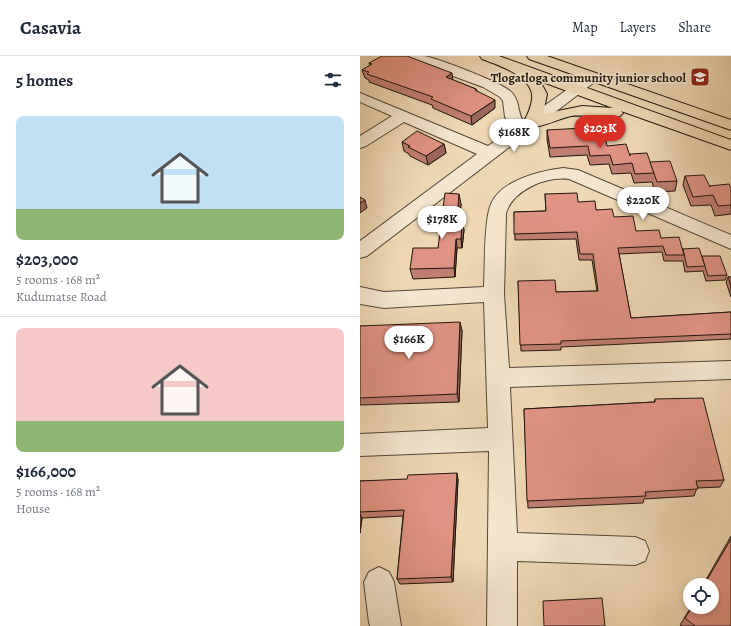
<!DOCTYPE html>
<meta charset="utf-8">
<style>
:root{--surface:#fff;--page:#f2f2f3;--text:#1f2937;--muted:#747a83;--line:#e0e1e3;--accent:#d93025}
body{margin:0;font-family:Alegreya,serif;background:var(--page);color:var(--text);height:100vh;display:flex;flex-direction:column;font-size:15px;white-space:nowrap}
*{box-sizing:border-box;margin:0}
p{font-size:13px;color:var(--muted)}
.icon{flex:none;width:22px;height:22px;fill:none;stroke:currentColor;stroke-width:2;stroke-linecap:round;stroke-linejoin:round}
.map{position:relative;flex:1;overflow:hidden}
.details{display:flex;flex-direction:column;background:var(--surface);width:360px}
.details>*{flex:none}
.tools{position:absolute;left:323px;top:522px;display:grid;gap:8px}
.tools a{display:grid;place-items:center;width:36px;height:36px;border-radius:50%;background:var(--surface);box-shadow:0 2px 6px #0003;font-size:20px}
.price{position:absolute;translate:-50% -34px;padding:0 9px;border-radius:14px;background:#fff;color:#222;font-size:13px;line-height:26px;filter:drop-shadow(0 1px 2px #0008)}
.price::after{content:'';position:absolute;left:50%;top:24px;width:12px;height:9px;margin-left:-6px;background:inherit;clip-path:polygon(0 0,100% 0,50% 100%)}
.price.on{background:var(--accent);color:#fff}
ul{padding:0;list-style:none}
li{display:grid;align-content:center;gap:8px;height:212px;padding:0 16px}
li+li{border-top:1px solid var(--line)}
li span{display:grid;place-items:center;height:124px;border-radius:8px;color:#555}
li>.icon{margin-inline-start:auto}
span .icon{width:72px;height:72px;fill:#fffc;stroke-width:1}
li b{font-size:17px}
h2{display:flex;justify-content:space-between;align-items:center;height:48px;padding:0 16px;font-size:17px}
header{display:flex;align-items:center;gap:24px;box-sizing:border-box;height:56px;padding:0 20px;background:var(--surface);border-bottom:1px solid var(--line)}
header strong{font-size:19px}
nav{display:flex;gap:22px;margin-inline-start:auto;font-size:14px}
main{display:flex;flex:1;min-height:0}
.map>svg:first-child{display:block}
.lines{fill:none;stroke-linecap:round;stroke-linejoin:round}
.minor-casing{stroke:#534635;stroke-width:2}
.major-casing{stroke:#1f160b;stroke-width:2}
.minor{fill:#f4e5ce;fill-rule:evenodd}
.major{fill:#eed7b3;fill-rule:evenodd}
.wall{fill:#c07e70;stroke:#1f160b}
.shaded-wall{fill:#9c675b;stroke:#1f160b}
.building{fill:#df9382;stroke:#1f160b}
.labels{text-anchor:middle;stroke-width:3.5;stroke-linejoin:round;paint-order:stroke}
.far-poi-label{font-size:13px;font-weight:bold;fill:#1f160b;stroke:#f4e5ce;text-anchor:end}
</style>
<header>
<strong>Casavia</strong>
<nav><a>Map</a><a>Layers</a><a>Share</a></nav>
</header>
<main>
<section class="details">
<h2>5 homes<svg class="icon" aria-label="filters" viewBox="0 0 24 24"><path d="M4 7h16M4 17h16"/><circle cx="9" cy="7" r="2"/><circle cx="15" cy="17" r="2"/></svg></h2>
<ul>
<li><span style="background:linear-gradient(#bfe0f5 75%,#8fb573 0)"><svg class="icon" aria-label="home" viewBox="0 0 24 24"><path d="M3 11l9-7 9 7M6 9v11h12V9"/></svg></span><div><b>$203,000</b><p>5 rooms · 168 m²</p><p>Kudumatse Road</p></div></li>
<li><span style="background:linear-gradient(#f6c9c9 75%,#8fb573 0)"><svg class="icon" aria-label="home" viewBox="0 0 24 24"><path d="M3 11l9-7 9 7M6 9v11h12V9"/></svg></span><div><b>$166,000</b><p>5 rooms · 168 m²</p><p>House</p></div></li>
</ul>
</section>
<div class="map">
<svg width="371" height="570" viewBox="0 0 371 570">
<rect width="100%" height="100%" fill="#eed7b3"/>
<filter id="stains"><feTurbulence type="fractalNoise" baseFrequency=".005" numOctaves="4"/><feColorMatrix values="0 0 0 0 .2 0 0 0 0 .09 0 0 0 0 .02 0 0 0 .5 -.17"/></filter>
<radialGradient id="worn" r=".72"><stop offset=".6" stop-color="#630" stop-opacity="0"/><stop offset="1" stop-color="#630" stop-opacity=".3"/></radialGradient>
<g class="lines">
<defs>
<g id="minor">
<path d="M45,0c6,0 13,0 19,0 13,2 76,26 86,35 10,8 7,20 13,30l66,-47h10l2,3 -234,179 -7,2v-17l117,-87 -73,-32 -38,24 -6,2v-12l32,-20 -32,-14v-9l128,53 25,-18 -8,-11 -2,-16 -3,-4 -17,-10 -76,-28z"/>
<path d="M203,112l15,2 153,65v14l-162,-70c-23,-3 -56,11 -63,34l-2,81 5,74 222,-7v18l-221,8 7,146 118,4 10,4 4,10 -4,10 -10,4 -118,-4v65h-30l2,-175 -129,5v-22l128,-6 -4,-126 -100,6 -24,-4v-17l24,5 100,-5c1,-20 0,-67 7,-83 10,-24 49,-33 72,-36z"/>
<path d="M19,511l10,5 5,10 7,44h-31l-1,-3 -5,-41 5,-10z"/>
</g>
<g id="major">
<path d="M120,0h19l232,84v10l-110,-39 2,2 -3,3c-13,4 -33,-2 -49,0 -14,3 -32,14 -46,10l-2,-3c4,-7 8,-15 9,-24 3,-22 -34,-34 -50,-40zM180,25l73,27 -31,-2 -39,8 4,-20z"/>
<path d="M167,0h20l184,64v10l-202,-71z"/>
</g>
</defs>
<!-- minor casing -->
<use href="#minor" class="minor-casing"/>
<!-- major casing -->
<use href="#major" class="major-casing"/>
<!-- minor -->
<use href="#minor" class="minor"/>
<!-- major -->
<use href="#major" class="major"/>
</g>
<!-- wall -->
<g class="wall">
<path d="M9,7l84,17 23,9 1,2 18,17 -23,17 -39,-17 -1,-3 -63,-23v-2l-4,-2 -3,-8 8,-4z"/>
<path d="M187,74l60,16 43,17 27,18 -2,10 -20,1 -3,-10 -18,1 -3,-10 -19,1 -3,-10 -19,1 -3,-10 -37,2 -3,-18z"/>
<path d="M42,86l42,2 2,9 -18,12 -18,-9 -1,-2 -5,-3z"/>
<path d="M325,120l24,10 22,2v26l-16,2 -4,-11 -20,1 -8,-21z"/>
<path d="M185,138l33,8 36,15 22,14 25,7 22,11 19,8 25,18 -2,5 -19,1 -3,-10 -18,1 -2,-11h-19l-2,-9 -43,2 12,64 100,-6v27l-170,8v3l-40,1 -3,-70 38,11 41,-1 -5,-31h-13l-3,-21 -61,1 -1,-28 32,-1z"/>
<path d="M101,148l-2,17 5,9 -2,18h-5l-2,29 -42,2 -3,-10 28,-21z"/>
<path d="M368,221h3v20l-5,-15z"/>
<path d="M0,270l102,4 -3,72 -99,3z"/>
<path d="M295,343l69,81 -4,7 -23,1 -3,8 -50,3 -1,4 -115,5 -4,-99 130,-7z"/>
<path d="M98,423l-5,103 -53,2 -3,-5 6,-63 -41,2 -2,15v-52z"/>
<path d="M371,480v90h-49l-2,-1 11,-18h21v-22h-9z"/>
</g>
<!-- shaded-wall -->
<g class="shaded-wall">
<path d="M92,17l1,9 -7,-5z"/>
<path d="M135,44v8l-23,17 -1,-9z"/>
<path d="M84,88l2,9 -18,12 -2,-9z"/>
<path d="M99,138l2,10 -2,26 -2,-9z"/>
<path d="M5,144l2,8 -7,5v-10z"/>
<path d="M102,165l2,9 -2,18 -1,-9z"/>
<path d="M96,183l1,9 -2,29 -1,-9z"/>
<path d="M100,266l2,8 -3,72 -2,-8z"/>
<path d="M97,417l1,6 -5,103 -2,-5z"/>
<path d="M0,458l2,4 -2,15z"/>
</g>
<!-- building -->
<g class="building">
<path d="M22,0h25l45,17 -6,4 30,12 -1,1 20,10 -24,16 -40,-17 2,-2 -66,-23 2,-2 -7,-2 10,-6 -3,-1z"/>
<path d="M224,72l3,12 -1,-2 19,-1 2,9 19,-2 4,12v-2l17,-1 7,20 -19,1 -3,-11 -19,2 -3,-10 -20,1 -2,-10 -38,2 -3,-18z"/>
<path d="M57,75l27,13 -18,12 -18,-9 2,-1 -8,-4z"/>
<path d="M310,105l7,20 -20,1 -7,-20z"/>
<path d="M344,119l6,12 -1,-1 20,-2 2,4v17l-13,1 -5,-11 -20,2 -8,-21z"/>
<path d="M85,137l14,1 -2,27h5l-1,18h-5l-2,29 -44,1 3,-21h25z"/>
<path d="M217,137l1,9 17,-1 1,9 16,-1 2,8 19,-1 3,15 23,-1 2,8 18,-1 5,18h-18l-3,-9 -45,2 13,70 100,-6v22l-170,7v3l-41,1 -2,-64 37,-1 1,12 42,-1 -5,-37h-13l-3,-22 -63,2v-22l32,-1 -1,-17z"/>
<path d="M0,141l5,3 -5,3z"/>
<path d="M339,192l6,18 -18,1 -4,-18z"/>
<path d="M342,200h18l7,19 -19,1z"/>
<path d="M368,221h3v10z"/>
<path d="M100,266l-3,72 -97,4v-72z"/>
<path d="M343,342l21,82 -28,1 2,8 -53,3 1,4 -119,5 -3,-92 131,-7v-3z"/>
<path d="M97,417l-6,104 -54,2 7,-69 -44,2v-31l47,-2 1,-4z"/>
<path d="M371,483v87h-36l-10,-8 7,-11h20v-22h-8z"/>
<path d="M242,542l3,28h-61l-1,-25z"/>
</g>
<!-- icons -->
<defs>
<symbol id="school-square" viewBox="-11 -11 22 22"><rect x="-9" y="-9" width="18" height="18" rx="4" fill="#8f2418" stroke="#f4e5ce"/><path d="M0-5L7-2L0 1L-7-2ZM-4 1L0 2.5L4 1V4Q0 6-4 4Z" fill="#fff"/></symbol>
</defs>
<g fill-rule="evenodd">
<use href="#school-square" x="329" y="10" width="22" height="22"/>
</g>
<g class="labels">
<!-- far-poi labels -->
<g class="far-poi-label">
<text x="326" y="26">Tlogatloga community junior school</text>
</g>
</g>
<rect width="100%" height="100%" filter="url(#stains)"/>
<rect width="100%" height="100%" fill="url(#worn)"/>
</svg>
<div class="tools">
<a><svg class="icon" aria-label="locate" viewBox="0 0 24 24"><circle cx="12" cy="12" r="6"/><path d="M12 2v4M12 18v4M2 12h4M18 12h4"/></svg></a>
</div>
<b class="price on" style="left:240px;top:93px">$203K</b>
<b class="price" style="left:154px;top:97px">$168K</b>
<b class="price" style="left:283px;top:165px">$220K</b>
<b class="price" style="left:82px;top:184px">$178K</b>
<b class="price" style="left:49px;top:304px">$166K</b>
</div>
</main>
